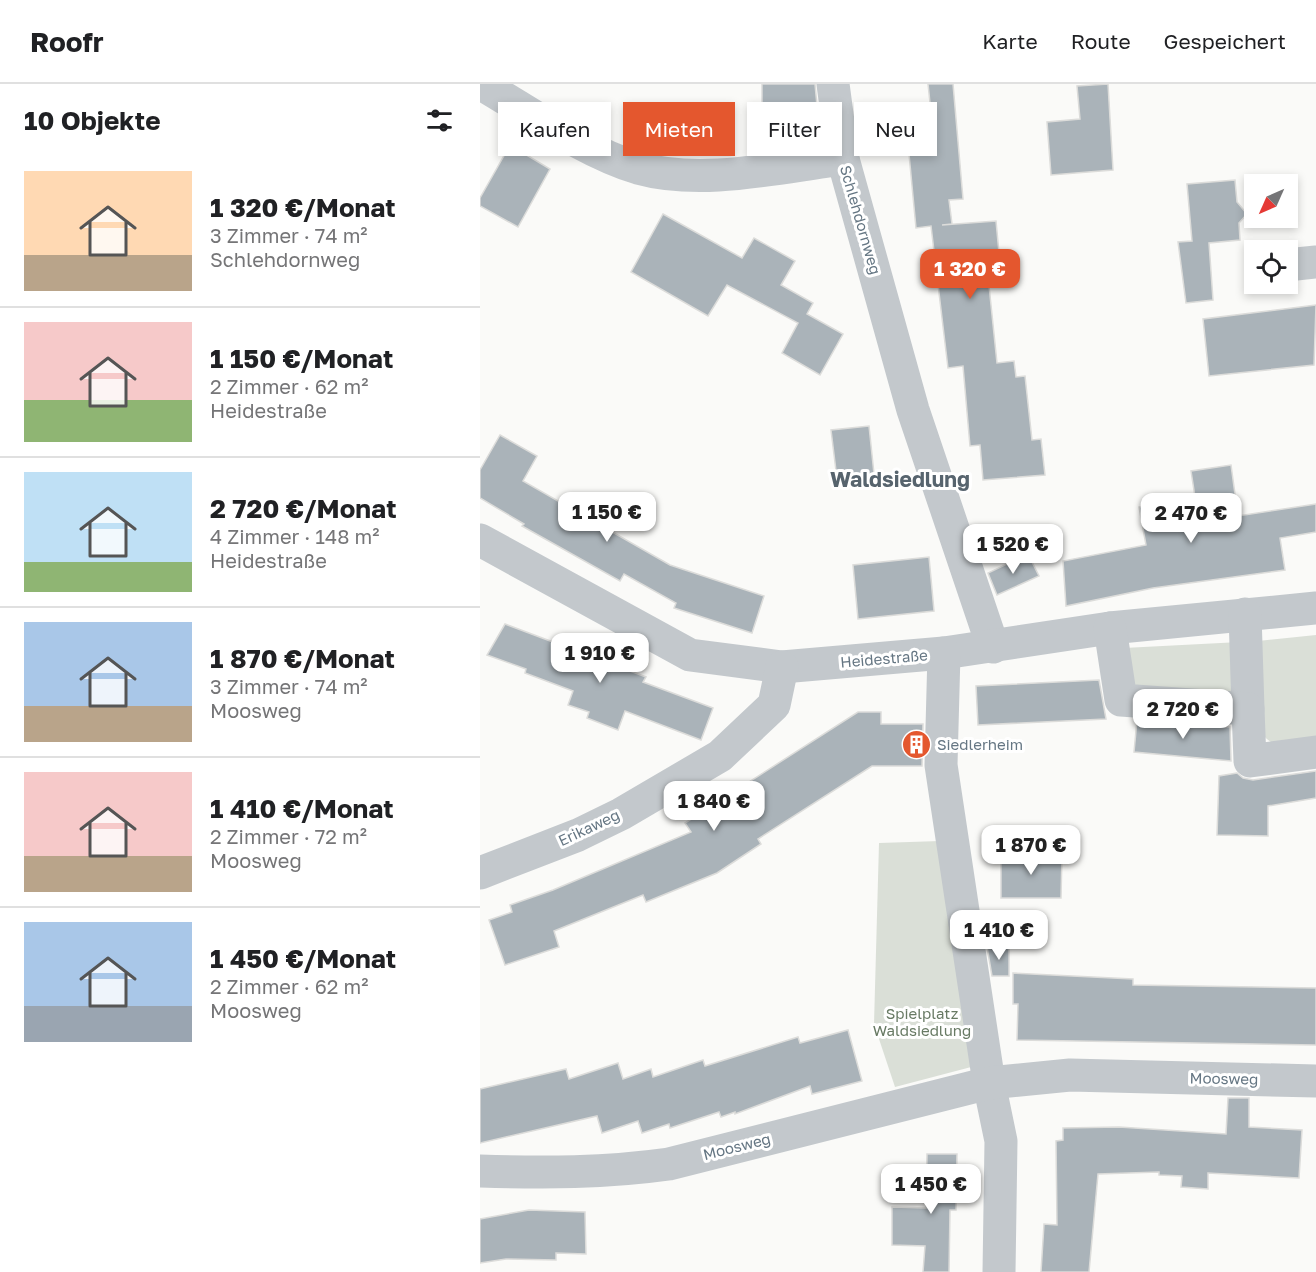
<!DOCTYPE html>
<html lang="de">
<meta charset="utf-8">
<style>
:root{--surface:#fff;--page:#f6f6f6;--text:#202124;--muted:#757577;--line:#e0e0e0;--accent:#e4572e}
body{margin:0;font-family:"Golos Text",sans-serif;background:var(--page);color:var(--text);height:100vh;display:flex;flex-direction:column;font-size:22px;white-space:nowrap}
*{box-sizing:border-box;margin:0}
p{font-size:20px;color:var(--muted)}
.icon{flex:none;width:33px;height:33px;fill:none;stroke:currentColor;stroke-width:2;stroke-linecap:round;stroke-linejoin:round}
.map{position:relative;flex:1;overflow:hidden}
.sheet{display:flex;flex-direction:column;background:var(--surface);width:480px}
.sheet>*{flex:none}
.guide{position:absolute;left:18px;top:18px;width:570px;height:54px;display:flex;gap:12px}
.needle{width:39px;rotate:225deg}
.buttons{position:absolute;left:764px;top:90px;display:grid;gap:12px}
.buttons a{display:grid;place-items:center;width:54px;height:54px;border-radius:0px;background:var(--surface);box-shadow:0 3px 9px #0003;font-size:30px}
.price{position:absolute;translate:-50% -51px;padding:0 14px;border-radius:12px;background:#fff;color:#222;font-size:20px;line-height:39px;filter:drop-shadow(0 2px 3px #0008)}
.price::after{content:'';position:absolute;left:50%;top:36px;width:18px;height:14px;margin-left:-9px;background:inherit;clip-path:polygon(0 0,100% 0,50% 100%)}
.price.current{background:var(--accent);color:#fff}
ul{padding:0;list-style:none}
li{display:flex;align-items:center;gap:18px;height:150px;padding:0 24px}
li+li{border-top:2px solid var(--line)}
li span{display:grid;place-items:center;flex:none;width:168px;height:120px;border-radius:0px;color:#555}
li>.icon{margin-inline-start:auto}
span .icon{width:72px;height:72px;fill:#fffc;stroke-width:1}
li b{font-size:26px}
h2{display:flex;justify-content:space-between;align-items:center;height:72px;padding:0 24px;font-size:26px}
.pill{padding:0 21px;border-radius:0px;background:var(--surface);box-shadow:0 3px 9px #0003;font-size:21px;line-height:54px}
.pill.current{background:var(--accent);color:#fff}
header{display:flex;align-items:center;gap:36px;box-sizing:border-box;height:84px;padding:0 30px;background:var(--surface);border-bottom:2px solid var(--line)}
header strong{font-size:28px}
nav{display:flex;gap:33px;margin-inline-start:auto;font-size:21px}
main{display:flex;flex:1;min-height:0}
.map>svg:first-child{display:block}
.green{fill:#dadfd7}
.building{fill:#aab3b9;stroke:#dcdcda;stroke-width:1.5}
.lines{fill:none;stroke-linecap:round;stroke-linejoin:round}
.minor{stroke:#c3c8cc;stroke-width:33}
.labels{text-anchor:middle;stroke-width:6;stroke-linejoin:round;paint-order:stroke}
.street-label{font-size:15px;fill:#657683;stroke:#fff}
.poi-label{font-size:15px;fill:#657683;stroke:#fff;text-anchor:start}
.park-label{font-size:15px;fill:#687a64;stroke:#fff}
.district-label{font-size:21px;font-weight:bold;fill:#57646e;stroke:#fff}
</style>
<header>
<strong>Roofr</strong>
<nav><a>Karte</a><a>Route</a><a>Gespeichert</a></nav>
</header>
<main>
<section class="sheet">
<h2>10 Objekte<svg class="icon" aria-label="filters" viewBox="0 0 24 24"><path d="M4 7h16M4 17h16"/><circle cx="9" cy="7" r="2"/><circle cx="15" cy="17" r="2"/></svg></h2>
<ul>
<li><span style="background:linear-gradient(#ffd9b3 70%,#b9a48a 0)"><svg class="icon" aria-label="home" viewBox="0 0 24 24"><path d="M3 11l9-7 9 7M6 9v11h12V9"/></svg></span><div><b>1 320 €/Monat</b><p>3 Zimmer · 74 m²</p><p>Schlehdornweg</p></div></li>
<li><span style="background:linear-gradient(#f6c9c9 65%,#8fb573 0)"><svg class="icon" aria-label="home" viewBox="0 0 24 24"><path d="M3 11l9-7 9 7M6 9v11h12V9"/></svg></span><div><b>1 150 €/Monat</b><p>2 Zimmer · 62 m²</p><p>Heidestraße</p></div></li>
<li><span style="background:linear-gradient(#bfe0f5 75%,#8fb573 0)"><svg class="icon" aria-label="home" viewBox="0 0 24 24"><path d="M3 11l9-7 9 7M6 9v11h12V9"/></svg></span><div><b>2 720 €/Monat</b><p>4 Zimmer · 148 m²</p><p>Heidestraße</p></div></li>
<li><span style="background:linear-gradient(#a9c7e8 70%,#b9a48a 0)"><svg class="icon" aria-label="home" viewBox="0 0 24 24"><path d="M3 11l9-7 9 7M6 9v11h12V9"/></svg></span><div><b>1 870 €/Monat</b><p>3 Zimmer · 74 m²</p><p>Moosweg</p></div></li>
<li><span style="background:linear-gradient(#f6c9c9 70%,#b9a48a 0)"><svg class="icon" aria-label="home" viewBox="0 0 24 24"><path d="M3 11l9-7 9 7M6 9v11h12V9"/></svg></span><div><b>1 410 €/Monat</b><p>2 Zimmer · 72 m²</p><p>Moosweg</p></div></li>
<li><span style="background:linear-gradient(#a9c7e8 70%,#9aa5b1 0)"><svg class="icon" aria-label="home" viewBox="0 0 24 24"><path d="M3 11l9-7 9 7M6 9v11h12V9"/></svg></span><div><b>1 450 €/Monat</b><p>2 Zimmer · 62 m²</p><p>Moosweg</p></div></li>
</ul>
</section>
<div class="map">
<svg width="836" height="1188" viewBox="0 0 836 1188">
<rect width="100%" height="100%" fill="#fafaf8"/>
<!-- green -->
<g class="green">
<path d="M836,551v105c-22,4 -40,14 -55,-8l-3,-91z"/>
<path d="M760,558l-3,56 -105,-6 -8,-44z"/>
<path d="M460,757l35,225 -80,21 -21,-63 5,-181z"/>
</g>
<!-- building -->
<g class="building">
<path d="M282,0h53l2,22 -55,4z"/>
<path d="M448,0h25l10,115 -14,1 3,24 -10,1 54,-4 5,53 -13,2 9,87 17,-2 2,16 9,-1 7,64 9,-1 4,36 -62,5 -3,-35 -10,1 -7,-80 -15,2 -17,-142 -15,2 -9,-95 26,-2z"/>
<path d="M628,0l5,86 -62,5 -4,-53 33,-3 -3,-33z"/>
<path d="M30,61l40,24 -32,58 -38,-21v-8z"/>
<path d="M755,96l2,22 10,12 -8,9 1,17 -31,3 4,57 -27,3 -8,-61 14,-1 -5,-57z"/>
<path d="M183,130l79,44 12,-20 41,23 -14,24 32,18 -6,11 36,20 -23,41 -38,-22 16,-30 -71,-38 -19,31 -77,-44z"/>
<path d="M836,221l-2,60 -105,11 -6,-57z"/>
<path d="M389,342l5,48 -37,5 -6,-49z"/>
<path d="M20,351l37,21 -14,25 147,84 94,31 -12,37 -78,-25 2,-5 -52,-29 -4,7 -98,-55 2,-2 -44,-26v-28z"/>
<path d="M751,381l7,51 78,-12v28l-36,6 5,32 -132,18 -87,18 -3,-45 83,-16 -7,-38 56,-10 -4,-26z"/>
<path d="M548,470l11,22 -42,19 -9,-22z"/>
<path d="M449,473l5,54 -76,8 -5,-54z"/>
<path d="M25,540l141,53 -3,5 70,26 -12,32 -76,-29 -7,19 -31,-12 2,-6 -21,-7 5,-14 -48,-18 1,-4 -39,-14z"/>
<path d="M619,596l7,39 -128,6 -2,-39z"/>
<path d="M378,628h23v12h42l-1,42h-50l-114,73 3,5 -44,29 -71,29 -3,-7 -89,36 5,16 -54,18 -16,-45 23,-8 -2,-7 43,-15 138,-58 -6,-9z"/>
<path d="M657,636l93,7 1,34 -97,-9z"/>
<path d="M836,687v27l-48,8v30l-51,-1 2,-59 18,-3 6,5 10,2z"/>
<path d="M521,771h61l-1,43h-60z"/>
<path d="M507,863l22,1v28h-17z"/>
<path d="M533,889l120,6v6l183,3v57l-299,-5 1,-36h-5z"/>
<path d="M368,946l14,51 -50,13 -2,-8 -75,28v-2l-14,5 -2,-5 -49,16 -1,-4 -27,9 -4,-12 -36,12 -5,-17 -117,27v-54l86,-20 3,10 49,-16 5,16 28,-10 2,8 50,-17 2,6 93,-29 2,6z"/>
<path d="M748,1014h21v29l53,3 -3,48 -91,-5v16l-27,-2 1,-11 -23,-1v-3l-61,2 -9,98h-48l3,-48 13,1 -1,-84 7,-1v-12l56,-1 107,7z"/>
<path d="M447,1070h30l-1,56h-6l-1,62h-26l2,-26 -33,-1v-38l34,1z"/>
<path d="M49,1126l56,2 1,42 -30,-1v7l-50,-1 -26,4v-44z"/>
</g>
<g class="lines">
<!-- minor -->
<g class="minor">
<path d="M1,0c48,28 104,68 157,84 65,18 140,-1 205,-9"/>
<path d="M353,0l10,75 70,251 80,237"/>
<path d="M807,181l29,-3"/>
<path d="M0,456l210,115 92,12 162,-14 166,-25 206,-20"/>
<path d="M765,530l3,95"/>
<path d="M630,544l11,72 127,9 2,52 66,-9"/>
<path d="M464,569l-3,112 48,318 12,58 -2,131"/>
<path d="M0,789l98,-38 43,-21 99,-58 54,-51 8,-38"/>
<path d="M0,1087c64,2 125,2 189,-7l320,-81 81,-8 246,6"/>
</g>
</g>
<!-- icons -->
<defs>
<symbol id="building-disc" viewBox="-11 -11 22 22"><circle r="9.5" fill="#e4572e" stroke="#fff"/><path d="M-4-6H4V6H1V3H-1V6H-4ZM-2.5-4.3h1.7v1.8h-1.7ZM.8-4.3h1.7v1.8H.8ZM-2.5-1h1.7V.8h-1.7ZM.8-1h1.7V.8H.8Z" fill="#fff"/></symbol>
</defs>
<g fill-rule="evenodd">
<use href="#building-disc" x="420" y="644" width="33" height="33"/>
</g>
<g class="labels">
<!-- street labels -->
<g class="street-label">
<text transform="translate(380 136) rotate(74)" y="5">Schlehdornweg</text>
<text transform="translate(404 575) rotate(-5)" y="5">Heidestraße</text>
<text transform="translate(109 744) rotate(-25)" y="5">Erikaweg</text>
<text transform="translate(744 995) rotate(1)" y="5">Moosweg</text>
<text transform="translate(257 1063) rotate(-14)" y="5">Moosweg</text>
</g>
<!-- poi labels -->
<g class="poi-label">
<text x="457" y="666">Siedlerheim</text>
</g>
<!-- park labels -->
<g class="park-label">
<text x="442" y="935">Spielplatz<tspan x="442" dy="17">Waldsiedlung</tspan></text>
</g>
<!-- district labels -->
<g class="district-label">
<text x="420" y="403">Waldsiedlung</text>
</g>
</g>
</svg>
<div class="buttons">
<a><svg class="needle" viewBox="-14 -14 28 28"><path d="M0-13l5 13h-10z" fill="#e53935"/><path d="M0 13l5-13h-10z" fill="#757577"/></svg></a>
<a><svg class="icon" aria-label="locate" viewBox="0 0 24 24"><circle cx="12" cy="12" r="6"/><path d="M12 2v4M12 18v4M2 12h4M18 12h4"/></svg></a>
</div>
<b class="price current" style="left:490px;top:216px">1 320 €</b>
<b class="price" style="left:127px;top:459px">1 150 €</b>
<b class="price" style="left:711px;top:460px">2 470 €</b>
<b class="price" style="left:533px;top:491px">1 520 €</b>
<b class="price" style="left:120px;top:600px">1 910 €</b>
<b class="price" style="left:703px;top:656px">2 720 €</b>
<b class="price" style="left:234px;top:748px">1 840 €</b>
<b class="price" style="left:551px;top:792px">1 870 €</b>
<b class="price" style="left:519px;top:877px">1 410 €</b>
<b class="price" style="left:451px;top:1131px">1 450 €</b>
<div class="guide">
<a class="pill">Kaufen</a>
<a class="pill current">Mieten</a>
<a class="pill">Filter</a>
<a class="pill">Neu</a>
</div>
</div>
</main>
